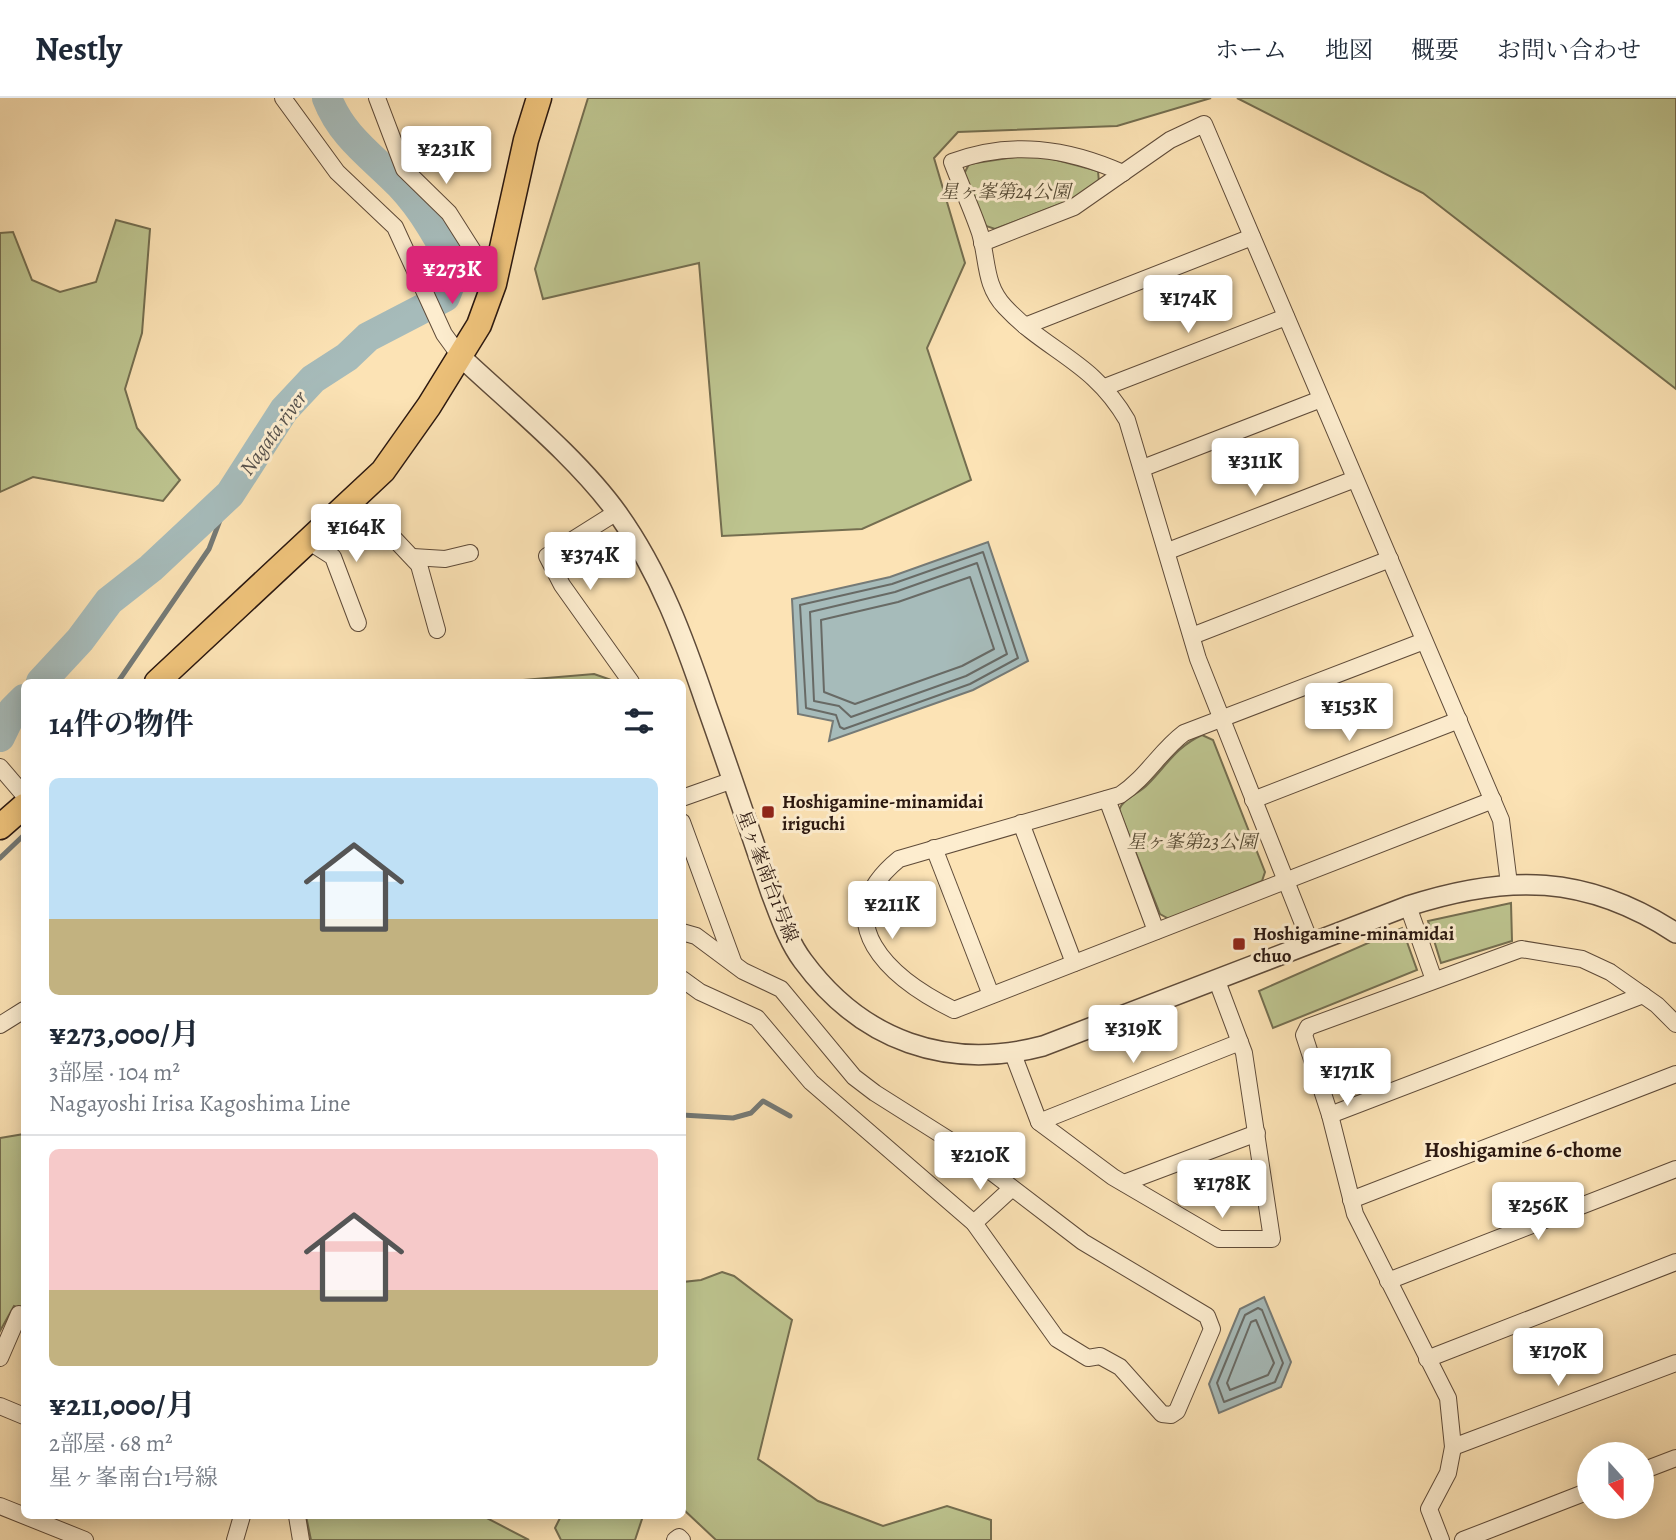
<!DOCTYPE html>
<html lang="ja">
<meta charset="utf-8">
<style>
:root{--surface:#fff;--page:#f2f2f3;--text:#1f2937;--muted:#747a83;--line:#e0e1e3;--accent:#db2777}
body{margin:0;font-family:Alegreya,"Noto Serif JP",serif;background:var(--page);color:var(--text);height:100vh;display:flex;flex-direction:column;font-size:26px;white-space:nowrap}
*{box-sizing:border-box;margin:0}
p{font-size:23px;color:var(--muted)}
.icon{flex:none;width:38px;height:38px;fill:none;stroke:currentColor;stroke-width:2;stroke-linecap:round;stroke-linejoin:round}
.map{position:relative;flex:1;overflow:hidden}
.side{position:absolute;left:21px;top:581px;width:665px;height:840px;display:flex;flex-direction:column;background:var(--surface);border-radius:10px;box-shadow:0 4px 18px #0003}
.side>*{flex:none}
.needle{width:46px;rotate:159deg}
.controls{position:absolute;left:1577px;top:1344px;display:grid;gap:14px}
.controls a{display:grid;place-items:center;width:77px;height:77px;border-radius:50%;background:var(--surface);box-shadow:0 4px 18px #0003;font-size:35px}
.price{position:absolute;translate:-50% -60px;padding:0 16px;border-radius:7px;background:#fff;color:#222;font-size:23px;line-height:46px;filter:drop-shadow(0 2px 4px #0008)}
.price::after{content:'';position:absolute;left:50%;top:42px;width:21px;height:16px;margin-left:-10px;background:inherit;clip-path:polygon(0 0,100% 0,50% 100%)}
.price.current{background:var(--accent);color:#fff}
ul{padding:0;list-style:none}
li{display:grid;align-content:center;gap:14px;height:371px;padding:0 28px}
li+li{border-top:2px solid var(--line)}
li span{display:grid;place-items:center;height:217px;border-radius:10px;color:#555}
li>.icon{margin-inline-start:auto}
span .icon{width:126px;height:126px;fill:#fffc;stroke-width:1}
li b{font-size:30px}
h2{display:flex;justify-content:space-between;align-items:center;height:84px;padding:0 28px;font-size:30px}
header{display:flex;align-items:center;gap:42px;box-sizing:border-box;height:98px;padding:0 35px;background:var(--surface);border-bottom:2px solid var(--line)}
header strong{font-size:33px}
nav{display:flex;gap:38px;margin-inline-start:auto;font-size:24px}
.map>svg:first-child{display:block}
.green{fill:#bdc48f;stroke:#746e50;stroke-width:2}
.water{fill:#a6bbba;stroke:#757a76;stroke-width:2}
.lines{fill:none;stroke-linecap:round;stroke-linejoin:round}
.shore{stroke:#686a65;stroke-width:2}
.stream{stroke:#757a76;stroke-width:5}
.river{stroke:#a6bbba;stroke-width:30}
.minor-casing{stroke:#5f4b39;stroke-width:18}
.tertiary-casing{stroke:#5f4b39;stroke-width:22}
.primary-casing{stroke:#2b1810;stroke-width:27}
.minor{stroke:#fdedcf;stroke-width:16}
.tertiary{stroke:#fdedcf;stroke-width:19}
.primary{stroke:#eec27a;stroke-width:24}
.poi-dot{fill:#8f2418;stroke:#fdedcf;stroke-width:2.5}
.labels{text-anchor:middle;stroke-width:6;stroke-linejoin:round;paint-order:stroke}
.park-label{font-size:19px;font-style:italic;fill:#574c36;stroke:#fdedcf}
.poi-label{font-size:19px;font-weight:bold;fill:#2b1810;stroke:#fdedcf;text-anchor:start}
.street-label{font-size:19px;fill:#2b1810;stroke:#fdedcf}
.water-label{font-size:21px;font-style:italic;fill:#56514c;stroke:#fdedcf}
.neighbourhood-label{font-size:21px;font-weight:bold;fill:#2b1810;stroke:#fdedcf}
</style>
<header>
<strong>Nestly</strong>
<nav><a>ホーム</a><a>地図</a><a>概要</a><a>お問い合わせ</a></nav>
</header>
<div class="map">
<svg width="1676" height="1442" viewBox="0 0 1676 1442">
<rect width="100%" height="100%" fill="#fce3b5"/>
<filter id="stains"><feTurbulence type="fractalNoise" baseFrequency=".00286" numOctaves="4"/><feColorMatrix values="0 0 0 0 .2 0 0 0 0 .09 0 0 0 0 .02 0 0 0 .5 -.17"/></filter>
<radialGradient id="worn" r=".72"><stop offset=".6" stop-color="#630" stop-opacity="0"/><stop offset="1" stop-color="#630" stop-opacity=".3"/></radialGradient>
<!-- green -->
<g class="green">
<path d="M588,0h623l-94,28 -159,6 -24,26 31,105 -38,85 44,132 -109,49 -140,7 -23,-273 -156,36 -8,-30z"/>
<path d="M1237,0h439v291l-253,-196z"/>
<path d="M1034,56l64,17 1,11 -28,18 -76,29 -9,-3 -22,-52 5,-10z"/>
<path d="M116,122l34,9 -8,104 -17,56 12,39 43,52 -17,21 -130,-24 -33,15v-259l13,-1 19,48 28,12 36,-10z"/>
<path d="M594,576l23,8h-118z"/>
<path d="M1202,637l11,5 52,132 -3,9 -93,38 -9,-5 -41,-104c4,-12 20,-16 29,-26 19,-19 28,-37 54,-49z"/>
<path d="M1511,805l1,38 -71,22 -13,-42z"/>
<path d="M1402,830l15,42 -144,58 -14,-37z"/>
<path d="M24,1036v176l-10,-4 -14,25v-193z"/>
<path d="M722,1174l12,4 58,44 -34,139 60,42 65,25 64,-20 44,14v20h-275l-33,-31v-227l18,-2z"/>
<path d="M306,1418h177l46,24h-218z"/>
<path d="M561,1418h82l-8,24h-74l-6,-12z"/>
</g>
<!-- water -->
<g class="water">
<path d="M988,444l40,119 -55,29 -144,51 4,-20 -35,-7 -6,-115 98,-22z"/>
<path d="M1264,1199l27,65 -10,25 -62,26 -10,-29 31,-75z"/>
</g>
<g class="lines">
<!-- shore -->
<g class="shore">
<path d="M983,454l35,106 -48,26 -126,45 -4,-2 -4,-12 -30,-7 -6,-103 92,-21z"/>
<path d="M977,465l30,91 -41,22 -115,41 -12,-11 -25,-5 -4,-89 85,-20z"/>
<path d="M970,479l24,72 -32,17 -107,38 -31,-12 -3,-72 77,-18z"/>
<path d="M1258,1210l4,2 21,53 -8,19 -51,20 -7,-19 28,-68z"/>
<path d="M1256,1222l18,43 -6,12 -38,15 -3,-7 24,-61z"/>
</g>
<!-- stream -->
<g class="stream">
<path d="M118,584l91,-133 21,-55"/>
<path d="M0,760l24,-23"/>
<path d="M682,1017l51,3 18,-5 12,-12 27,15"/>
</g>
<!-- river -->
<g class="river">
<path d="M41,584l39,-42 29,-39 42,-33 79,-74 54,-84 29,-31 34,-22 21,-20 77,-40 10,-25c-12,-29 -33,-64 -55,-87 -28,-29 -58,-48 -73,-87"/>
<path d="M0,639l13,-27 11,-11"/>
</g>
<defs>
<g id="minor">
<path d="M283,0l54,74 58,55 49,107 16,22"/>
<path d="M377,0l27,71 45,44 45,71"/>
<path d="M1123,75c-56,-25 -112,-33 -171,-11 9,24 20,47 28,71 8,27 4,52 25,74 42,45 88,54 122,113l71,239 113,285"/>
<path d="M982,145l92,-36 96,-67 34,-16 297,696 8,64"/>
<path d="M1025,228l227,-89"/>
<path d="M1105,289l181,-70"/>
<path d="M1143,370l178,-69"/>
<path d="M345,409l16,14 24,8 34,36 18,65"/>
<path d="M617,414l-70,44 15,29 69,97"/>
<path d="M308,443l25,16 25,66"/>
<path d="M1168,453l187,-72"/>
<path d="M413,459l32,2 25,-6"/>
<path d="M1192,538l198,-77"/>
<path d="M1424,543l-240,92c-24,18 -38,45 -64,62l-221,64c-76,62 -8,120 55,151l539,-210"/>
<path d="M0,669l24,28"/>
<path d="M682,700l51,-18"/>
<path d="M1107,701l49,132"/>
<path d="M1253,702l206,-80"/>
<path d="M682,724l52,142"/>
<path d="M1021,725l53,140"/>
<path d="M934,750l57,147"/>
<path d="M1408,808l26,74"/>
<path d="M682,834l14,4 47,35 38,18 73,88 21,16 76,48 132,101 124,74 5,13 -35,82 -6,4 -9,-1 -42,-47 -20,-11 -12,2 -31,-19 -83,-116 -163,-141 -54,-64 -57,-26 -18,-13"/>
<path d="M0,927l24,-15"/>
<path d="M1013,956l26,68 74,55 106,62h53l-28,-186 -27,-72"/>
<path d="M1330,1017l313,-120"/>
<path d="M1039,1024l201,-80"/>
<path d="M1124,1085l133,-50"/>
<path d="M1351,1102l325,-126"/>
<path d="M974,1125l37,-34"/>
<path d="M1388,1183l288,-112"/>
<path d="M0,1260l19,-44 5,2"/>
<path d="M1427,1261l249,-97"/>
<path d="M0,1308l24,10"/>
<path d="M1453,1349l223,-84"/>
<path d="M1642,1373l34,-13"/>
<path d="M0,1408l85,34"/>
<path d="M297,1418l4,24"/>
<path d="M235,1442l7,-24"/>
<path d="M675,1442l4,-3 3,3"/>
<path d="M1441,1442l-12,-31 19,-36 5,-26 -5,-49 -93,-184 -25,-99 -26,-80 4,-8 213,-78 61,10 28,13 47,33 19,19"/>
<path d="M1463,1442l126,-49"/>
</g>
<path id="tertiary" d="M460,258c51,48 118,102 158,158 42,59 66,125 89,193 22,62 43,124 64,186 9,23 17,48 32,68 59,80 144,110 240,85l365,-140c99,-32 178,-32 268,27"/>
<g id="primary">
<path d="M157,584l226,-211 46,-65 50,-81 15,-41 32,-144 13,-42"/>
<path d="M0,729l24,-21"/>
</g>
</defs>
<!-- minor casing -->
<use href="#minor" class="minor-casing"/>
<!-- tertiary casing -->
<use href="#tertiary" class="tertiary-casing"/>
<!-- primary casing -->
<use href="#primary" class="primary-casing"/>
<!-- minor -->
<use href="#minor" class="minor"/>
<!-- tertiary -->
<use href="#tertiary" class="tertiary"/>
<!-- primary -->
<use href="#primary" class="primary"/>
</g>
<!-- markers -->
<g class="poi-dot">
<rect x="761" y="707" width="14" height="14" rx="3.5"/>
<rect x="1232" y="839" width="14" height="14" rx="3.5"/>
</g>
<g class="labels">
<!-- park labels -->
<g class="park-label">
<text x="1005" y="100">星ヶ峯第24公園</text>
<text x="1192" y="750">星ヶ峯第23公園</text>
</g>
<!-- poi labels -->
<g class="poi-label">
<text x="782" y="710">Hoshigamine-minamidai<tspan x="782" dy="22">iriguchi</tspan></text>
<text x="1253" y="842">Hoshigamine-minamidai<tspan x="1253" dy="22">chuo</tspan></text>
</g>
<!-- street labels -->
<g class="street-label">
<text transform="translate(768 778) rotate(69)" y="7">星ヶ峯南台1号線</text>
</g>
<!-- water labels -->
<g class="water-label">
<text transform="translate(273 335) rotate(-54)" y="7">Nagata river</text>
</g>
<!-- neighbourhood labels -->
<g class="neighbourhood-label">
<text x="1523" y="1059">Hoshigamine 6-chome</text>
</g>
</g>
<rect width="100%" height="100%" filter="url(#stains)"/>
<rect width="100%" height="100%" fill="url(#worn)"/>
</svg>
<div class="controls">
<a><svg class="needle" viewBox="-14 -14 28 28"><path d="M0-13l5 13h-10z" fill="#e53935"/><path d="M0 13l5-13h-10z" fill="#747a83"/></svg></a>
</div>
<b class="price" style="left:446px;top:88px">¥231K</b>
<b class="price current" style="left:452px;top:208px">¥273K</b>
<b class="price" style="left:1188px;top:237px">¥174K</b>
<b class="price" style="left:1255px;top:400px">¥311K</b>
<b class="price" style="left:356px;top:466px">¥164K</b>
<b class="price" style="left:590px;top:494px">¥374K</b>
<b class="price" style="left:1349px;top:645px">¥153K</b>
<b class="price" style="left:892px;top:843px">¥211K</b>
<b class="price" style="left:1133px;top:967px">¥319K</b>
<b class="price" style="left:1347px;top:1010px">¥171K</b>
<b class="price" style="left:980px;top:1094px">¥210K</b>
<b class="price" style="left:1222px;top:1122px">¥178K</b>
<b class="price" style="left:1538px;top:1144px">¥256K</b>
<b class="price" style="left:1558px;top:1290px">¥170K</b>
<section class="side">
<h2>14件の物件<svg class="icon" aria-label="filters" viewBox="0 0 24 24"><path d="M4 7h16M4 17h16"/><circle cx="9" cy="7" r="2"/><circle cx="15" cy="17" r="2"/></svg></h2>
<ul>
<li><span style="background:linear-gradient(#bfe0f5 65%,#c2b280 0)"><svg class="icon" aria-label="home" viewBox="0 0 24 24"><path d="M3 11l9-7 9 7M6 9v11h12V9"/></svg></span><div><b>¥273,000/月</b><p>3部屋 · 104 m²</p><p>Nagayoshi Irisa Kagoshima Line</p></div></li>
<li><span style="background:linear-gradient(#f6c9c9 65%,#c2b280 0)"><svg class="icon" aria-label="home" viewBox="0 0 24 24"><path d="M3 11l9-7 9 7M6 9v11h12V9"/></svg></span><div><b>¥211,000/月</b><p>2部屋 · 68 m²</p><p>星ヶ峯南台1号線</p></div></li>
</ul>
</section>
</div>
